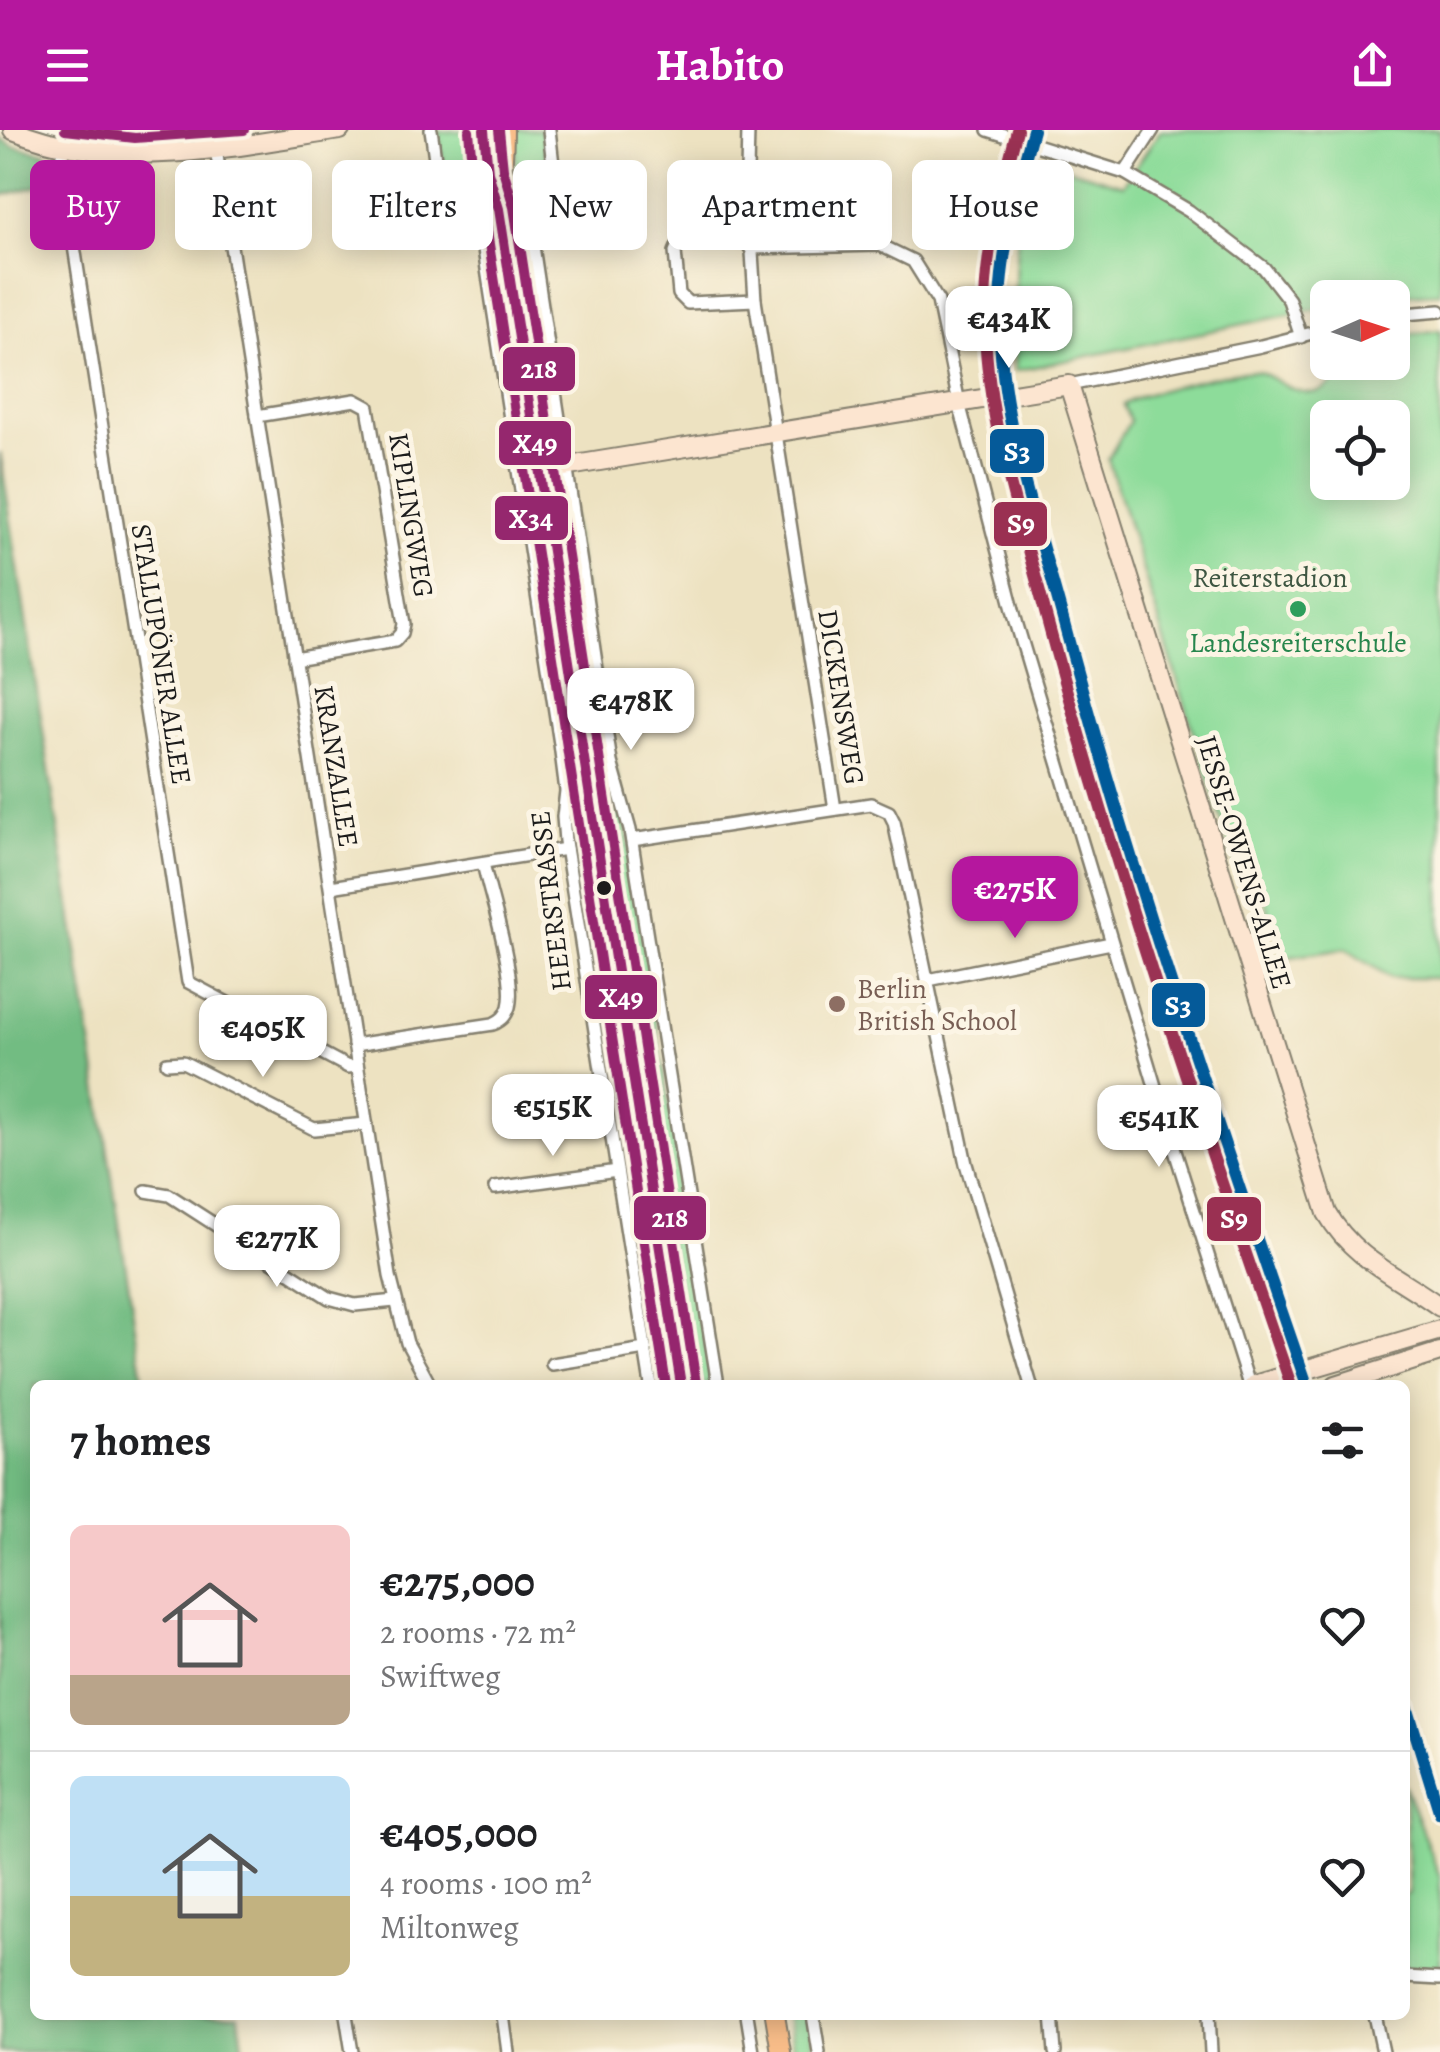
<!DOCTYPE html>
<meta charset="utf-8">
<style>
:root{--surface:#fff;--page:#f2f2f2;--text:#202124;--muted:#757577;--line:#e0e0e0;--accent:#b5179e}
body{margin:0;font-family:Alegreya,serif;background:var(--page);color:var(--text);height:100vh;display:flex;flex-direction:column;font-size:38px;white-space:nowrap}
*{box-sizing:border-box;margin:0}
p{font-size:32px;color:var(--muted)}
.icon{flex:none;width:55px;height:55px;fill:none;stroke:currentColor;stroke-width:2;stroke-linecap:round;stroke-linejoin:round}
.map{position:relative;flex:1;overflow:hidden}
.details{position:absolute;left:30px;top:1250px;width:1380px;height:640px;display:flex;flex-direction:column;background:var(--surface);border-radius:15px;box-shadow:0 5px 25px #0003}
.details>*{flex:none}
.guide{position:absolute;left:30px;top:30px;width:1380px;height:90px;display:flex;gap:20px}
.needle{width:65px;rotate:87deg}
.fabs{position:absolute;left:1310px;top:150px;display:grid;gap:20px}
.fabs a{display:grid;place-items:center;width:100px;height:100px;border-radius:15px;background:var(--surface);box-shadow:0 5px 25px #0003;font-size:50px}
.price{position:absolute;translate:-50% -85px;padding:0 22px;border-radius:20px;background:#fff;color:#222;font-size:32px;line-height:65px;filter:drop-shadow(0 2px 5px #0008)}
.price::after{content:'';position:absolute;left:50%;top:60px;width:30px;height:22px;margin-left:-15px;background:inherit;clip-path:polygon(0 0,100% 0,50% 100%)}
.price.selected{background:var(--accent);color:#fff}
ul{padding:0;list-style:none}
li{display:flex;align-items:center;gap:30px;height:250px;padding:0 40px}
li+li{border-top:2px solid var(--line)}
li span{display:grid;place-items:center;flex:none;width:280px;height:200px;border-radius:15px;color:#555}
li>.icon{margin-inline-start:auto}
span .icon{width:120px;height:120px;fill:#fffc;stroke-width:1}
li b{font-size:42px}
h2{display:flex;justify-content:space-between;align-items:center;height:120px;padding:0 40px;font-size:42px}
.tag{padding:0 35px;border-radius:15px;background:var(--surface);box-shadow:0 5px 25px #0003;font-size:35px;line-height:90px}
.tag.selected{background:var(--accent);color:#fff}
header{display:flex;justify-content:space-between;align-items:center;height:130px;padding:0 40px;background:var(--accent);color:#fff;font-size:45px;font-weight:700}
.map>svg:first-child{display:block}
.green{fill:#8ddc9a;stroke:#547c5b;stroke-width:2.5;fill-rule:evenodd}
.forest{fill:#72bc82;stroke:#476c4f;stroke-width:2.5}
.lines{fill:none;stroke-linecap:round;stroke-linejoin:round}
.street-casing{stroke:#847f6e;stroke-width:16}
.secondary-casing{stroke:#847f6e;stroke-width:22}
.primary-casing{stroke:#847f6e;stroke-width:22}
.street{stroke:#fff;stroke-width:11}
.secondary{stroke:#fce5d0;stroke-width:18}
.primary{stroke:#f8bd89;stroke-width:18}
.bus-1-casing{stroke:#fcf5e5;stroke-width:18}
.bus-2-casing{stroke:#fcf5e5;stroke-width:18}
.bus-3-casing{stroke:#fcf5e5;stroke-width:18}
.bus-1{stroke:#95276e;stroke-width:10}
.bus-2{stroke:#95276e;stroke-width:10}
.bus-3{stroke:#95276e;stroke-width:10}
.rail-1-casing{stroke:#fcf5e5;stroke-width:20}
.rail-2-casing{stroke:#fcf5e5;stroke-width:20}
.rail-1{stroke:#055a99;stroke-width:12}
.rail-2{stroke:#9a3052;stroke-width:12}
.leisure-dot{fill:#2e9e5b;stroke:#fcf5e5;stroke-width:4}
.bus-dot{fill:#1c1c1c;stroke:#fcf5e5;stroke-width:4}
.education-dot{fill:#8d6e63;stroke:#fcf5e5;stroke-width:4}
.labels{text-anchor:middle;stroke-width:10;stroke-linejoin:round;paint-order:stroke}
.street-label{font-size:28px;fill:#1c1c1c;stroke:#fcf5e5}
.park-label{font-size:28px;fill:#3e5642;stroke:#fcf5e5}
.leisure-label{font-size:28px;fill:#27864d;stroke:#fcf5e5}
.education-label{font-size:28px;fill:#785e54;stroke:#fcf5e5;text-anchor:start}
.line-badge{stroke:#fcf5e5;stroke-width:4}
.badge-label{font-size:28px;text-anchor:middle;font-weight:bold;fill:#fff}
</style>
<header><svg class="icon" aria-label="menu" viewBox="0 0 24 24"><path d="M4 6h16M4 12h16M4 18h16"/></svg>Habito<svg class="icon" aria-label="share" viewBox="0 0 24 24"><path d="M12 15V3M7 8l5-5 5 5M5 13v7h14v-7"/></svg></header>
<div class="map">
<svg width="1440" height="1922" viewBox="0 0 1440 1922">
<rect width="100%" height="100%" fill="#fcf5e5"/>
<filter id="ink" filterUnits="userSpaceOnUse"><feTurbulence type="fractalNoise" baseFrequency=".01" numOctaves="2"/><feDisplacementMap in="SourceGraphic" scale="20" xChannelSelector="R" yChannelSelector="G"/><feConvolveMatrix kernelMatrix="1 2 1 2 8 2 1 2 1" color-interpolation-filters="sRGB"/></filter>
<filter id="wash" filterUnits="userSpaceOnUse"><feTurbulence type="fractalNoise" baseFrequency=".0048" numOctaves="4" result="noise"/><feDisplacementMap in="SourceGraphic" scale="40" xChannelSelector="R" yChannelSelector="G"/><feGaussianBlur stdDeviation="2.25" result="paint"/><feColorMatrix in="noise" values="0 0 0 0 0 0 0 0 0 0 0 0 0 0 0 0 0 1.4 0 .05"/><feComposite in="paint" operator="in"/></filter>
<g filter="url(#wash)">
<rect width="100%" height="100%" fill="#ede2c1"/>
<!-- green -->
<g class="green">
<path d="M477,0l2,39 61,393h-4l-56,-337 -23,-20 -10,-16 -9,-57z"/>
<path d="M515,0h27c6,39 13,46 -11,80l28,234 -13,2 -30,-190z"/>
<path d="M1161,0h279v163l-112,5 -1,9 -312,64c-1,-73 -2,-143 16,-214l92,28z"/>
<path d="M1440,200v648h-49l-46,-29 -62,9 -7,-36h-5l-10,-35 -14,-2 -11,-18 -128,-408 22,-38 -7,-16c16,-12 117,-37 136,-33 7,2 14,7 21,11 36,19 47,10 69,-20l43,-1 1,-25zM1328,288h64v64h-64z"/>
<path d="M565,354l61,341 86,560h-21l-83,-545 -3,-42 4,30 6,-1 -12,-74h-5l-8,-19 -26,-172 -8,-77z"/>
<path d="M1405,1656l35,92v91h-35v-74l4,-1z"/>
<path d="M788,1885h21l6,37h-21z"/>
</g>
<!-- forest -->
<g class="forest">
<path d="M72,0h149l-74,8z"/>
<path d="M0,8l13,8 32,7 9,13 2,15 -56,15z"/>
<path d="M0,322l144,933h-109v630h204l5,37h-244z"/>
</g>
</g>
<g filter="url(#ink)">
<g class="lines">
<defs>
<g id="street">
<path d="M431,0c4,22 4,52 17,71 13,18 27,17 35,42l77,501 6,47 -3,26 2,24 86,544"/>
<path d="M549,0l6,52 -20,31 -4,20 80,529 19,68 88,555"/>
<path d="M748,0l-1,42 8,128 80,509"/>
<path d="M988,0l137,43 64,38 75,57 25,32 12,37"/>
<path d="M63,16l-2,16 127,820 160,85 9,-1"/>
<path d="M216,19l174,1127 17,67 23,42"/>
<path d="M1125,43l28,-43"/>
<path d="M684,101l-9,21 4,42 9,9 67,-3"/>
<path d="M750,118l130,-3 33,16 25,40 21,102 58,222 146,488 86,272"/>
<path d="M1392,185l48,-4"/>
<path d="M1069,255l192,-39 67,-17"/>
<path d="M257,286l98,-16 13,7 36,217 -2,9 -7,8 -101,17"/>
<path d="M632,710l239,-36 18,8 5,10 72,342 65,221"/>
<path d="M331,757l235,-38"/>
<path d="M928,850l183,-37"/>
<path d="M354,915l139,-21c9,-4 13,-8 16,-17 8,-30 -19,-111 -26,-144"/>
<path d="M167,933l16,-1 131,67 52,-5"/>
<path d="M495,1058l122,-17"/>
<path d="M146,1061l23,4 160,103 26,7 40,-4"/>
<path d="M552,1234l93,-15"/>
<path d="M1405,1847l35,2"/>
<path d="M346,1885l6,37"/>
<path d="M503,1885l5,37"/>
<path d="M747,1885l6,37"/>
<path d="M813,1885l6,37"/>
<path d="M1052,1885l3,37"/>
<path d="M1209,1885l2,37"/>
<path d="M1375,1885l8,37"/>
</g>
<g id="secondary">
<path d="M13,0c107,43 218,17 327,0"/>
<path d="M538,341l531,-86 258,828c27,47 71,63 113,94"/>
<path d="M1254,1255l186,-55"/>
<path d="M1336,1255l104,-33"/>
</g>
<g id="primary">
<path d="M484,0l4,42 9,32"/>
<path d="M504,0c0,35 -6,71 -3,105l180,1150"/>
<path d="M775,1885l6,37"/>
</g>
</defs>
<!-- street casing -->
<use href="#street" class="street-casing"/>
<!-- secondary casing -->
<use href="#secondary" class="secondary-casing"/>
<!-- primary casing -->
<use href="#primary" class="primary-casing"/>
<!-- street -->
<use href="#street" class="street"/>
<!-- secondary -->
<use href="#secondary" class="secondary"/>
<!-- primary -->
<use href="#primary" class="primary"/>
<defs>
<path id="bus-1" d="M484,0l4,42 11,37 182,1176"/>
<path id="bus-2" d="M469,1l4,44 11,37 182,1173"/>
<g id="bus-3">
<path d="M65,0l70,8 109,-8"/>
<path d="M499,0l4,39 11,38 182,1176"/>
</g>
</defs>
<!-- bus-1 casing -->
<use href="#bus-1" class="bus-1-casing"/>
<!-- bus-2 casing -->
<use href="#bus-2" class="bus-2-casing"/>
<!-- bus-3 casing -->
<use href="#bus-3" class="bus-3-casing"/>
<!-- bus-1 -->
<use href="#bus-1" class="bus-1"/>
<!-- bus-2 -->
<use href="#bus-2" class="bus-2"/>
<!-- bus-3 -->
<use href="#bus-3" class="bus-3"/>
<defs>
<g id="rail-1">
<path d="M1033,0c-16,56 -30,112 -33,171 -5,105 34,211 61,311 69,262 158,517 246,773"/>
<path d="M1405,1570l35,114"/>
</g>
<path id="rail-2" d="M1017,0c-15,56 -30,112 -32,171 -4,105 34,211 60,311 70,262 158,517 246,773"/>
</defs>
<!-- rail-1 casing -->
<use href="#rail-1" class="rail-1-casing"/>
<!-- rail-2 casing -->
<use href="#rail-2" class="rail-2-casing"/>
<!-- rail-1 -->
<use href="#rail-1" class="rail-1"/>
<!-- rail-2 -->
<use href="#rail-2" class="rail-2"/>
</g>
</g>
<!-- markers -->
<circle class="leisure-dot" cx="1298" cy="479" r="10"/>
<circle class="bus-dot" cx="604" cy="758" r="9"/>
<circle class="education-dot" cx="837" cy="874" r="10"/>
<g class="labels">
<!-- street labels -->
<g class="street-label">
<text transform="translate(412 385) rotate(81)" y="10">KIPLINGWEG</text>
<text transform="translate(162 524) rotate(81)" y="10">STALLUPÖNER ALLEE</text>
<text transform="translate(842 567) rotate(81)" y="10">DICKENSWEG</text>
<text transform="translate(337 636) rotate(81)" y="10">KRANZALLEE</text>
<text transform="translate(1245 732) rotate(73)" y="10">JESSE-OWENS-ALLEE</text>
<text transform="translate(550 771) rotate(-97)" y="10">HEERSTRASSE</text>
</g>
<!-- park labels -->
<g class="park-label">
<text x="1270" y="457">Reiterstadion</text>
</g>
<!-- leisure labels -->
<g class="leisure-label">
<text x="1298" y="522">Landesreiterschule</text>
</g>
<!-- education labels -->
<g class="education-label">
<text x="857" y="868">Berlin<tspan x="857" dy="32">British School</tspan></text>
</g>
</g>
<g class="line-badge">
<rect x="501" y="215" width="76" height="48" rx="10" fill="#95276e"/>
<rect x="497" y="289" width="76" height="48" rx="10" fill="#95276e"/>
<rect x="988" y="297" width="58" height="48" rx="10" fill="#055a99"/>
<rect x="493" y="364" width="77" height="48" rx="10" fill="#95276e"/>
<rect x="992" y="370" width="57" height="48" rx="10" fill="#9a3052"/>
<rect x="583" y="843" width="76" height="48" rx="10" fill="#95276e"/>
<rect x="1150" y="851" width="57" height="48" rx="10" fill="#055a99"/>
<rect x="632" y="1064" width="76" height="48" rx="10" fill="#95276e"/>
<rect x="1205" y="1065" width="58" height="48" rx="10" fill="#9a3052"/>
</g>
<g class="badge-label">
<text x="539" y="248">218</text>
<text x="535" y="323">X49</text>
<text x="1017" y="331">S3</text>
<text x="531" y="398">X34</text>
<text x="1021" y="403">S9</text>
<text x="621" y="877">X49</text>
<text x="1178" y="885">S3</text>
<text x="670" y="1097">218</text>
<text x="1234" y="1098">S9</text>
</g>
</svg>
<div class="fabs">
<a><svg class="needle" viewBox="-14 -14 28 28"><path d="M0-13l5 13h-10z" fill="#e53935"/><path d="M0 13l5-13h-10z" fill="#757577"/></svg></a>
<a><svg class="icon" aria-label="locate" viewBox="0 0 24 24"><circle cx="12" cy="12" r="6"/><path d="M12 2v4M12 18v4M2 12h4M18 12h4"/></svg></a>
</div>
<b class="price" style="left:1009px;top:241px">€434K</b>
<b class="price" style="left:631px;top:623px">€478K</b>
<b class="price selected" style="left:1015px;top:811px">€275K</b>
<b class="price" style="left:263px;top:950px">€405K</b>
<b class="price" style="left:553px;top:1029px">€515K</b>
<b class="price" style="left:1159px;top:1040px">€541K</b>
<b class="price" style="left:277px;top:1160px">€277K</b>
<div class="guide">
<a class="tag selected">Buy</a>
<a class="tag">Rent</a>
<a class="tag">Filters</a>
<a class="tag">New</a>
<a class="tag">Apartment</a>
<a class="tag">House</a>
</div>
<section class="details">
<h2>7 homes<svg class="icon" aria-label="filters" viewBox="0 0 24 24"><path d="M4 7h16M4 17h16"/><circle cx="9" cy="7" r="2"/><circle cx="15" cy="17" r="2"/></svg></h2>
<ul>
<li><span style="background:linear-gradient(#f6c9c9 75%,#b9a48a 0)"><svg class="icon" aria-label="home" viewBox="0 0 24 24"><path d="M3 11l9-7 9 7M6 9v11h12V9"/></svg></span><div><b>€275,000</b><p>2 rooms · 72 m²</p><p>Swiftweg</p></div><svg class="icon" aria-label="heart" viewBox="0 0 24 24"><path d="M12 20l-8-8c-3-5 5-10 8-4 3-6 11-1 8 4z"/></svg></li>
<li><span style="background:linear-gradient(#bfe0f5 60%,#c2b280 0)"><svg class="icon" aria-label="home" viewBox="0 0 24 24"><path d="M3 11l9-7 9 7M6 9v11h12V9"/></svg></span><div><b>€405,000</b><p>4 rooms · 100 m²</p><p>Miltonweg</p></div><svg class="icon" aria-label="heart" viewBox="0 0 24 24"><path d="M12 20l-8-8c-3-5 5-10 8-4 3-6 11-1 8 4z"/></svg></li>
</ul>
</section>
</div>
